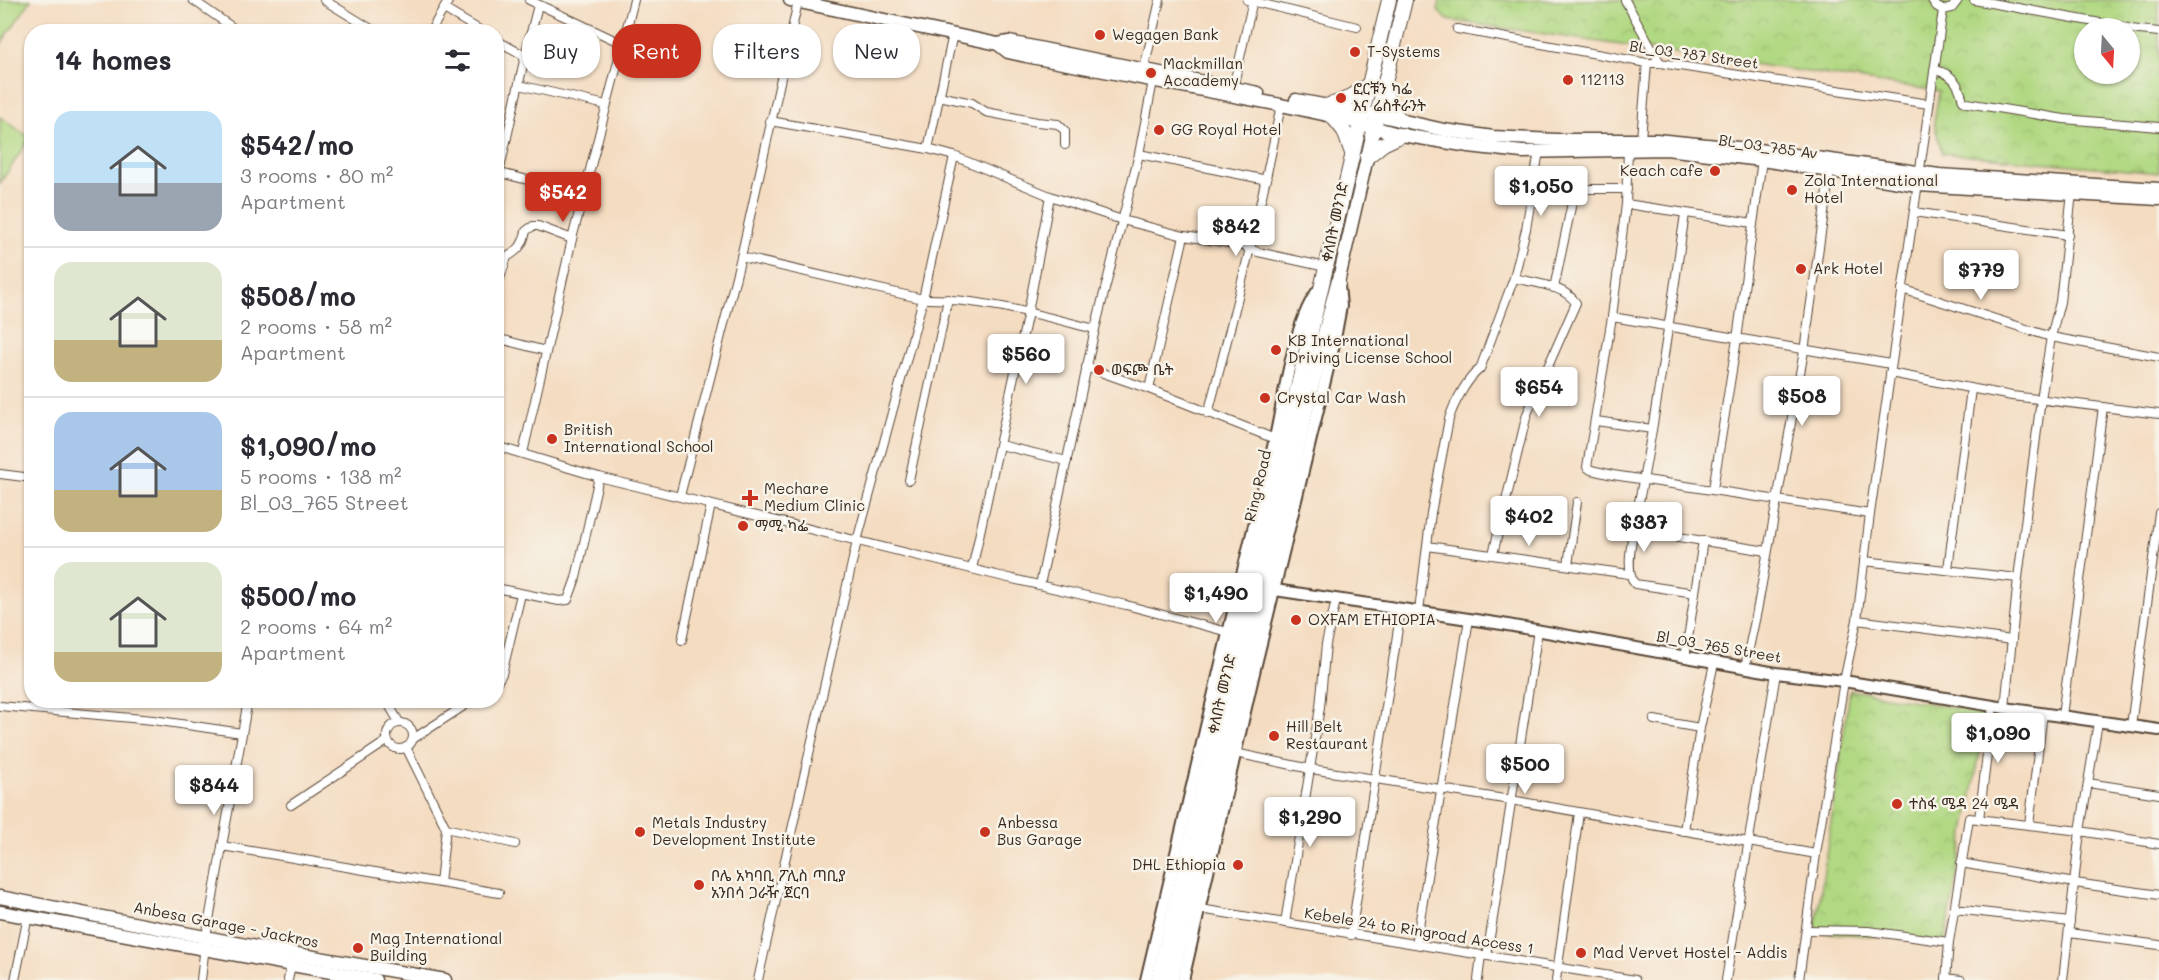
<!DOCTYPE html>
<meta charset="utf-8">
<style>
:root{--surface:#fff;--page:#f2f2f3;--text:#2b2b33;--muted:#7c7c81;--line:#e1e1e2;--accent:#c8321e}
body{margin:0;font-family:Mali,"Noto Sans Ethiopic",sans-serif;background:var(--page);color:var(--text);height:100vh;display:flex;flex-direction:column;font-size:22px;white-space:nowrap}
*{box-sizing:border-box;margin:0}
p{font-size:20px;color:var(--muted)}
.icon{flex:none;width:33px;height:33px;fill:none;stroke:currentColor;stroke-width:2;stroke-linecap:round;stroke-linejoin:round}
.map{position:relative;flex:1;overflow:hidden}
.panel{position:absolute;left:24px;top:24px;width:480px;height:684px;display:flex;flex-direction:column;background:var(--surface);border-radius:24px;box-shadow:0 2px 4px #0004}
.panel>*{flex:none}
.banner{position:absolute;left:522px;top:24px;width:570px;height:54px;display:flex;gap:12px}
.needle{width:39px;rotate:162deg}
.buttons{position:absolute;left:2074px;top:18px;display:grid;gap:12px}
.buttons a{display:grid;place-items:center;width:66px;height:66px;border-radius:50%;background:var(--surface);box-shadow:0 2px 4px #0004;font-size:30px}
.price{position:absolute;translate:-50% -51px;padding:0 14px;border-radius:6px;background:#fff;color:#222;font-size:20px;line-height:39px;filter:drop-shadow(0 2px 3px #0008)}
.price::after{content:'';position:absolute;left:50%;top:36px;width:18px;height:14px;margin-left:-9px;background:inherit;clip-path:polygon(0 0,100% 0,50% 100%)}
.price.selected{background:var(--accent);color:#fff}
ul{padding:0;list-style:none}
li{display:flex;align-items:center;gap:18px;height:150px;padding:0 30px}
li+li{border-top:2px solid var(--line)}
li span{display:grid;place-items:center;flex:none;width:168px;height:120px;border-radius:18px;color:#555}
li>.icon{margin-inline-start:auto}
span .icon{width:72px;height:72px;fill:#fffc;stroke-width:1}
li b{font-size:26px}
h2{display:flex;justify-content:space-between;align-items:center;height:72px;padding:0 30px;font-size:26px}
.chip{padding:0 21px;border-radius:24px;background:var(--surface);box-shadow:0 2px 4px #0004;font-size:21px;line-height:54px}
.chip.selected{background:var(--accent);color:#fff}
.map>svg:first-child{display:block}
.grass{fill:#b1d882;stroke:#768150;stroke-width:1.5}
.park{fill:url(#park-crowns);stroke:#768150;stroke-width:1.5;fill-rule:evenodd}
.lines{fill:none;stroke-linecap:round;stroke-linejoin:round}
.street-casing{stroke:#574536;stroke-width:10}
.secondary-casing{stroke:#574536;stroke-width:14}
.primary-casing{stroke:#574536;stroke-width:15}
.highway-casing{stroke:#574536;stroke-width:16}
.street{stroke:#fff;stroke-width:8}
.secondary{stroke:#fff;stroke-width:10}
.primary{stroke:#fff;stroke-width:12}
.highway{stroke:#fff;stroke-width:14}
.poi-dot{fill:#c8321e;stroke:#f7f3e8;stroke-width:2}
.labels{text-anchor:middle;stroke-width:5;stroke-linejoin:round;paint-order:stroke}
.poi-label{font-size:15px;fill:#3b2a1e;stroke:#f7f3e8;text-anchor:start}
.street-label{font-size:15px;fill:#3b2a1e;stroke:#f7f3e8}
</style>
<div class="map">
<svg width="2159" height="980" viewBox="0 0 2159 980">
<defs>
<pattern id="park-crowns" width="20" height="18" patternUnits="userSpaceOnUse" patternTransform="scale(1.5)"><rect width="20" height="18" fill="#b1d882"/><path d="M2 6a3 3 0 1 1 6 0M12 15a3 3 0 1 1 6 0" fill="none" stroke="#99ba70"/></pattern>
</defs>
<rect width="100%" height="100%" fill="#f7f3e8"/>
<filter id="ink" filterUnits="userSpaceOnUse"><feTurbulence type="fractalNoise" baseFrequency=".0167" numOctaves="2"/><feDisplacementMap in="SourceGraphic" scale="12" xChannelSelector="R" yChannelSelector="G"/><feConvolveMatrix kernelMatrix="1 2 1 2 8 2 1 2 1" color-interpolation-filters="sRGB"/></filter>
<filter id="wash" filterUnits="userSpaceOnUse"><feTurbulence type="fractalNoise" baseFrequency=".008" numOctaves="4" result="noise"/><feDisplacementMap in="SourceGraphic" scale="24" xChannelSelector="R" yChannelSelector="G"/><feGaussianBlur stdDeviation="1.35" result="paint"/><feColorMatrix in="noise" values="0 0 0 0 0 0 0 0 0 0 0 0 0 0 0 0 0 1.4 0 .05"/><feComposite in="paint" operator="in"/></filter>
<g filter="url(#wash)">
<rect width="100%" height="100%" fill="#f4dcc1"/>
<!-- grass -->
<g class="grass">
<path d="M0,0h31l-31,45z"/>
<path d="M0,117l30,21 -30,45z"/>
</g>
<!-- park -->
<g class="park">
<path d="M1440,0h719v173l-217,-20 -8,-31 5,-31 -491,-71 -10,-9zM2085,28h45v46h-45z"/>
<path d="M1850,690l137,23 -42,228 -130,-9z"/>
</g>
</g>
<g filter="url(#ink)">
<g class="lines">
<defs>
<g id="street">
<path d="M193,0l46,32"/>
<path d="M324,0l52,32"/>
<path d="M529,0l94,44"/>
<path d="M1247,0l110,27"/>
<path d="M1625,0l35,63"/>
<path d="M1932,0c4,9 11,11 20,8l6,-8"/>
<path d="M1974,0l154,28"/>
<path d="M444,9l39,23"/>
<path d="M1457,29l190,34h13l269,41"/>
<path d="M2130,29l29,3"/>
<path d="M430,32l19,-32"/>
<path d="M496,40l29,16"/>
<path d="M1144,69l16,-69"/>
<path d="M1934,70c18,3 25,13 29,31l4,2 97,16 95,8"/>
<path d="M519,85l87,20"/>
<path d="M1233,88l20,-88"/>
<path d="M939,96l33,7 14,9 51,10 21,2 7,7v14"/>
<path d="M770,121l158,28 26,7 96,40 72,24 62,16 57,9 17,7 68,15"/>
<path d="M496,131l11,6"/>
<path d="M1641,139l6,-76"/>
<path d="M928,149l25,-115"/>
<path d="M1628,149l-2,55 -14,113 -25,150 4,3 22,5 257,39"/>
<path d="M1139,154l128,26"/>
<path d="M496,172l88,22"/>
<path d="M499,173l26,-117 13,-51"/>
<path d="M1626,204l127,19"/>
<path d="M1914,212l154,23"/>
<path d="M1685,214c-15,101 -29,203 -49,303 -3,16 -12,55 -1,67l60,9"/>
<path d="M741,257l182,42c58,-1 116,16 172,30"/>
<path d="M1554,288l20,-95 6,-4h47"/>
<path d="M1902,289l149,48 108,20"/>
<path d="M496,290l11,-33c12,-7 16,-12 19,-26l7,-5h5l34,13"/>
<path d="M1612,317l279,47"/>
<path d="M496,338l50,13"/>
<path d="M1086,367l63,22 126,50"/>
<path d="M1890,373l122,23 147,18"/>
<path d="M1149,389l35,-153"/>
<path d="M1208,414c27,-103 53,-205 73,-309"/>
<path d="M1596,421l56,8"/>
<path d="M1000,445l67,16"/>
<path d="M496,446l103,31 405,100 122,28 102,27"/>
<path d="M523,453l49,-214 62,-239"/>
<path d="M0,474l32,4"/>
<path d="M909,480l39,-181"/>
<path d="M1713,489l24,-150 25,-179"/>
<path d="M680,496l61,-239 57,-255"/>
<path d="M1634,530l133,21"/>
<path d="M1427,546l202,28"/>
<path d="M1493,554l34,-140 49,-111c-12,-18 -42,-20 -62,-25"/>
<path d="M1864,561l154,17"/>
<path d="M1568,565l9,-63"/>
<path d="M972,569l56,-257 22,-116"/>
<path d="M1948,569l23,-180"/>
<path d="M1040,585l55,-256 44,-175 14,-73"/>
<path d="M496,588l63,13 9,-1 8,-22 23,-101"/>
<path d="M1419,611l12,-98 18,-94c4,-14 19,-42 31,-50l34,-91 12,-49 13,-78"/>
<path d="M1857,620l155,20"/>
<path d="M682,640l29,-135"/>
<path d="M1685,658l18,-118"/>
<path d="M1745,667l12,-56 47,-260 26,-180"/>
<path d="M496,684l6,-10 19,-80"/>
<path d="M386,700l13,22"/>
<path d="M0,706l153,14 89,13"/>
<path d="M2005,708l13,-130 23,-179 10,-62 9,-35 12,-109"/>
<path d="M2062,716l41,-309"/>
<path d="M1654,720l46,8"/>
<circle cx="400" cy="736" r="13"/>
<path d="M2131,726l28,-213"/>
<path d="M413,739l60,-39"/>
<path d="M406,747l40,81 -6,55"/>
<path d="M1235,753l76,16 200,31 305,54"/>
<path d="M2088,783l71,11"/>
<path d="M291,805l96,-64"/>
<path d="M1979,819l14,-113"/>
<path d="M2029,825l14,-112"/>
<path d="M446,828l69,16"/>
<path d="M1684,831l16,-103 14,-65"/>
<path d="M222,846l277,47"/>
<path d="M1961,863l114,20 84,12"/>
<path d="M1200,909l435,71"/>
<path d="M1954,909l116,13"/>
<path d="M1285,923l35,-216 6,-63 10,-44"/>
<path d="M1807,930l61,1 81,11"/>
<path d="M2069,933l90,12"/>
<path d="M1351,935l50,-326"/>
<path d="M1416,944l53,-325"/>
<path d="M1487,956l51,-326"/>
<path d="M1946,978l15,2"/>
<path d="M15,980l13,-64"/>
<path d="M201,980l5,-43 42,-237"/>
<path d="M288,980l3,-15"/>
<path d="M758,980l99,-439 66,-242 31,-143"/>
<path d="M1478,980l3,-25"/>
<path d="M1556,980l23,-167"/>
<path d="M1726,980l50,-307"/>
<path d="M1799,980l17,-126 28,-173 13,-61 13,-106 73,-504"/>
<path d="M1946,980l3,-38 20,-124 111,13 79,13"/>
<path d="M2063,980l17,-149 18,-109"/>
</g>
<g id="secondary">
<path d="M1275,590l227,34 274,49 68,8 161,27 154,22"/>
<path d="M1146,980c41,-177 83,-353 126,-529 11,-43 20,-131 48,-163"/>
<path d="M1183,980l73,-316 78,-320 7,-38 -2,-20"/>
</g>
<g id="primary">
<path d="M790,0l208,44 10,8 18,4 255,49 51,11 70,19 67,11 53,6 144,-3 96,11 156,25 241,14"/>
<path d="M998,44l11,-2 249,51"/>
<path d="M1296,100l81,15 67,15 49,7 63,3h100l102,10 181,25 220,14"/>
<path d="M1338,283l34,-147"/>
<path d="M0,897l251,49 194,34"/>
<path d="M0,912l375,68"/>
</g>
<g id="highway">
<path d="M1385,89l5,20 11,11"/>
<path d="M1325,106c19,-4 30,-11 45,-23"/>
<path d="M1332,116l12,15 8,22"/>
<path d="M1372,136l33,-136"/>
<path d="M1367,157l16,-13 19,-9"/>
<path d="M1158,980l231,-980"/>
<path d="M1171,980l139,-588 28,-109"/>
</g>
</defs>
<!-- street casing -->
<use href="#street" class="street-casing"/>
<!-- secondary casing -->
<use href="#secondary" class="secondary-casing"/>
<!-- primary casing -->
<use href="#primary" class="primary-casing"/>
<!-- highway casing -->
<use href="#highway" class="highway-casing"/>
<!-- street -->
<use href="#street" class="street"/>
<!-- secondary -->
<use href="#secondary" class="secondary"/>
<!-- primary -->
<use href="#primary" class="primary"/>
<!-- highway -->
<use href="#highway" class="highway"/>
</g>
</g>
<!-- markers -->
<g class="poi-dot">
<circle cx="1100" cy="35" r="6"/>
<circle cx="1355" cy="52" r="6"/>
<circle cx="1151" cy="73" r="6"/>
<circle cx="1568" cy="80" r="6"/>
<circle cx="1341" cy="98" r="6"/>
<circle cx="1159" cy="130" r="6"/>
<circle cx="1715" cy="171" r="6"/>
<circle cx="1792" cy="190" r="6"/>
<circle cx="1801" cy="269" r="6"/>
<circle cx="1276" cy="350" r="6"/>
<circle cx="1099" cy="370" r="6"/>
<circle cx="1265" cy="398" r="6"/>
<circle cx="552" cy="439" r="6"/>
<path d="M747 489h6v6h6v6h-6v6h-6v-6h-6v-6h6z"/>
<circle cx="743" cy="526" r="6"/>
<circle cx="1296" cy="620" r="6"/>
<circle cx="1274" cy="736" r="6"/>
<circle cx="1897" cy="804" r="6"/>
<circle cx="640" cy="832" r="6"/>
<circle cx="985" cy="832" r="6"/>
<circle cx="1238" cy="865" r="6"/>
<circle cx="699" cy="885" r="6"/>
<circle cx="358" cy="948" r="6"/>
<circle cx="1581" cy="953" r="6"/>
</g>
<g class="labels">
<!-- poi labels -->
<g class="poi-label">
<text x="1112" y="40">Wegagen Bank</text>
<text x="1367" y="57">T-Systems</text>
<text x="1163" y="69">Mackmillan<tspan x="1163" dy="17">Accademy</tspan></text>
<text x="1580" y="85">112113</text>
<text x="1353" y="94">ፎርቹን ካፌ<tspan x="1353" dy="17">እና ሬስቶራንት</tspan></text>
<text x="1171" y="135">GG Royal Hotel</text>
<text x="1703" y="176" text-anchor="end">Keach cafe</text>
<text x="1804" y="186">Zola International<tspan x="1804" dy="17">Hotel</tspan></text>
<text x="1813" y="274">Ark Hotel</text>
<text x="1288" y="346">KB International<tspan x="1288" dy="17">Driving License School</tspan></text>
<text x="1111" y="375">ወፍጮ ቤት</text>
<text x="1277" y="403">Crystal Car Wash</text>
<text x="564" y="435">British<tspan x="564" dy="17">International School</tspan></text>
<text x="764" y="494">Mechare<tspan x="764" dy="17">Medium Clinic</tspan></text>
<text x="755" y="531">ማሚ ካፌ</text>
<text x="1308" y="625">OXFAM ETHIOPIA</text>
<text x="1286" y="732">Hill Belt<tspan x="1286" dy="17">Restaurant</tspan></text>
<text x="1909" y="809">ተስፋ ሜዳ 24 ሜዳ</text>
<text x="652" y="828">Metals Industry<tspan x="652" dy="17">Development Institute</tspan></text>
<text x="997" y="828">Anbessa<tspan x="997" dy="17">Bus Garage</tspan></text>
<text x="1226" y="870" text-anchor="end">DHL Ethiopia</text>
<text x="711" y="881">ቦሌ አካባቢ ፖሊስ ጣቢያ<tspan x="711" dy="17">አንበሳ ጋራዥ ጀርባ</tspan></text>
<text x="370" y="944">Mag International<tspan x="370" dy="17">Building</tspan></text>
<text x="1593" y="958">Mad Vervet Hostel - Addis</text>
</g>
<!-- street labels -->
<g class="street-label">
<text transform="translate(1694 55) rotate(8)" y="5">BL_03_787 Street</text>
<text transform="translate(1768 147) rotate(8)" y="5">BL_03_785 Av</text>
<text transform="translate(1335 222) rotate(-78)" y="5">ቀለበት መንገድ</text>
<text transform="translate(1258 486) rotate(-77)" y="5">Ring Road</text>
<text transform="translate(1719 647) rotate(10)" y="5">Bl_03_765 Street</text>
<text transform="translate(1222 694) rotate(-77)" y="5">ቀለበት መንገድ</text>
<text transform="translate(226 925) rotate(11)" y="5">Anbesa Garage - Jackros</text>
<text transform="translate(1419 931) rotate(9)" y="5">Kebele 24 to Ringroad Access 1</text>
</g>
</g>
</svg>
<div class="buttons">
<a><svg class="needle" viewBox="-14 -14 28 28"><path d="M0-13l5 13h-10z" fill="#e53935"/><path d="M0 13l5-13h-10z" fill="#7c7c81"/></svg></a>
</div>
<b class="price" style="left:1541px;top:217px">$1,050</b>
<b class="price selected" style="left:563px;top:223px">$542</b>
<b class="price" style="left:1236px;top:257px">$842</b>
<b class="price" style="left:1981px;top:301px">$779</b>
<b class="price" style="left:1026px;top:385px">$560</b>
<b class="price" style="left:1539px;top:418px">$654</b>
<b class="price" style="left:1802px;top:427px">$508</b>
<b class="price" style="left:1529px;top:547px">$402</b>
<b class="price" style="left:1644px;top:553px">$387</b>
<b class="price" style="left:1216px;top:624px">$1,490</b>
<b class="price" style="left:1998px;top:764px">$1,090</b>
<b class="price" style="left:1525px;top:795px">$500</b>
<b class="price" style="left:214px;top:816px">$844</b>
<b class="price" style="left:1310px;top:848px">$1,290</b>
<div class="banner">
<a class="chip">Buy</a>
<a class="chip selected">Rent</a>
<a class="chip">Filters</a>
<a class="chip">New</a>
</div>
<section class="panel">
<h2>14 homes<svg class="icon" aria-label="filters" viewBox="0 0 24 24"><path d="M4 7h16M4 17h16"/><circle cx="9" cy="7" r="2"/><circle cx="15" cy="17" r="2"/></svg></h2>
<ul>
<li><span style="background:linear-gradient(#bfe0f5 60%,#9aa5b1 0)"><svg class="icon" aria-label="home" viewBox="0 0 24 24"><path d="M3 11l9-7 9 7M6 9v11h12V9"/></svg></span><div><b>$542/mo</b><p>3 rooms · 80 m²</p><p>Apartment</p></div></li>
<li><span style="background:linear-gradient(#dfe7d0 65%,#c2b280 0)"><svg class="icon" aria-label="home" viewBox="0 0 24 24"><path d="M3 11l9-7 9 7M6 9v11h12V9"/></svg></span><div><b>$508/mo</b><p>2 rooms · 58 m²</p><p>Apartment</p></div></li>
<li><span style="background:linear-gradient(#a9c7e8 65%,#c2b280 0)"><svg class="icon" aria-label="home" viewBox="0 0 24 24"><path d="M3 11l9-7 9 7M6 9v11h12V9"/></svg></span><div><b>$1,090/mo</b><p>5 rooms · 138 m²</p><p>Bl_03_765 Street</p></div></li>
<li><span style="background:linear-gradient(#dfe7d0 75%,#c2b280 0)"><svg class="icon" aria-label="home" viewBox="0 0 24 24"><path d="M3 11l9-7 9 7M6 9v11h12V9"/></svg></span><div><b>$500/mo</b><p>2 rooms · 64 m²</p><p>Apartment</p></div></li>
</ul>
</section>
</div>
